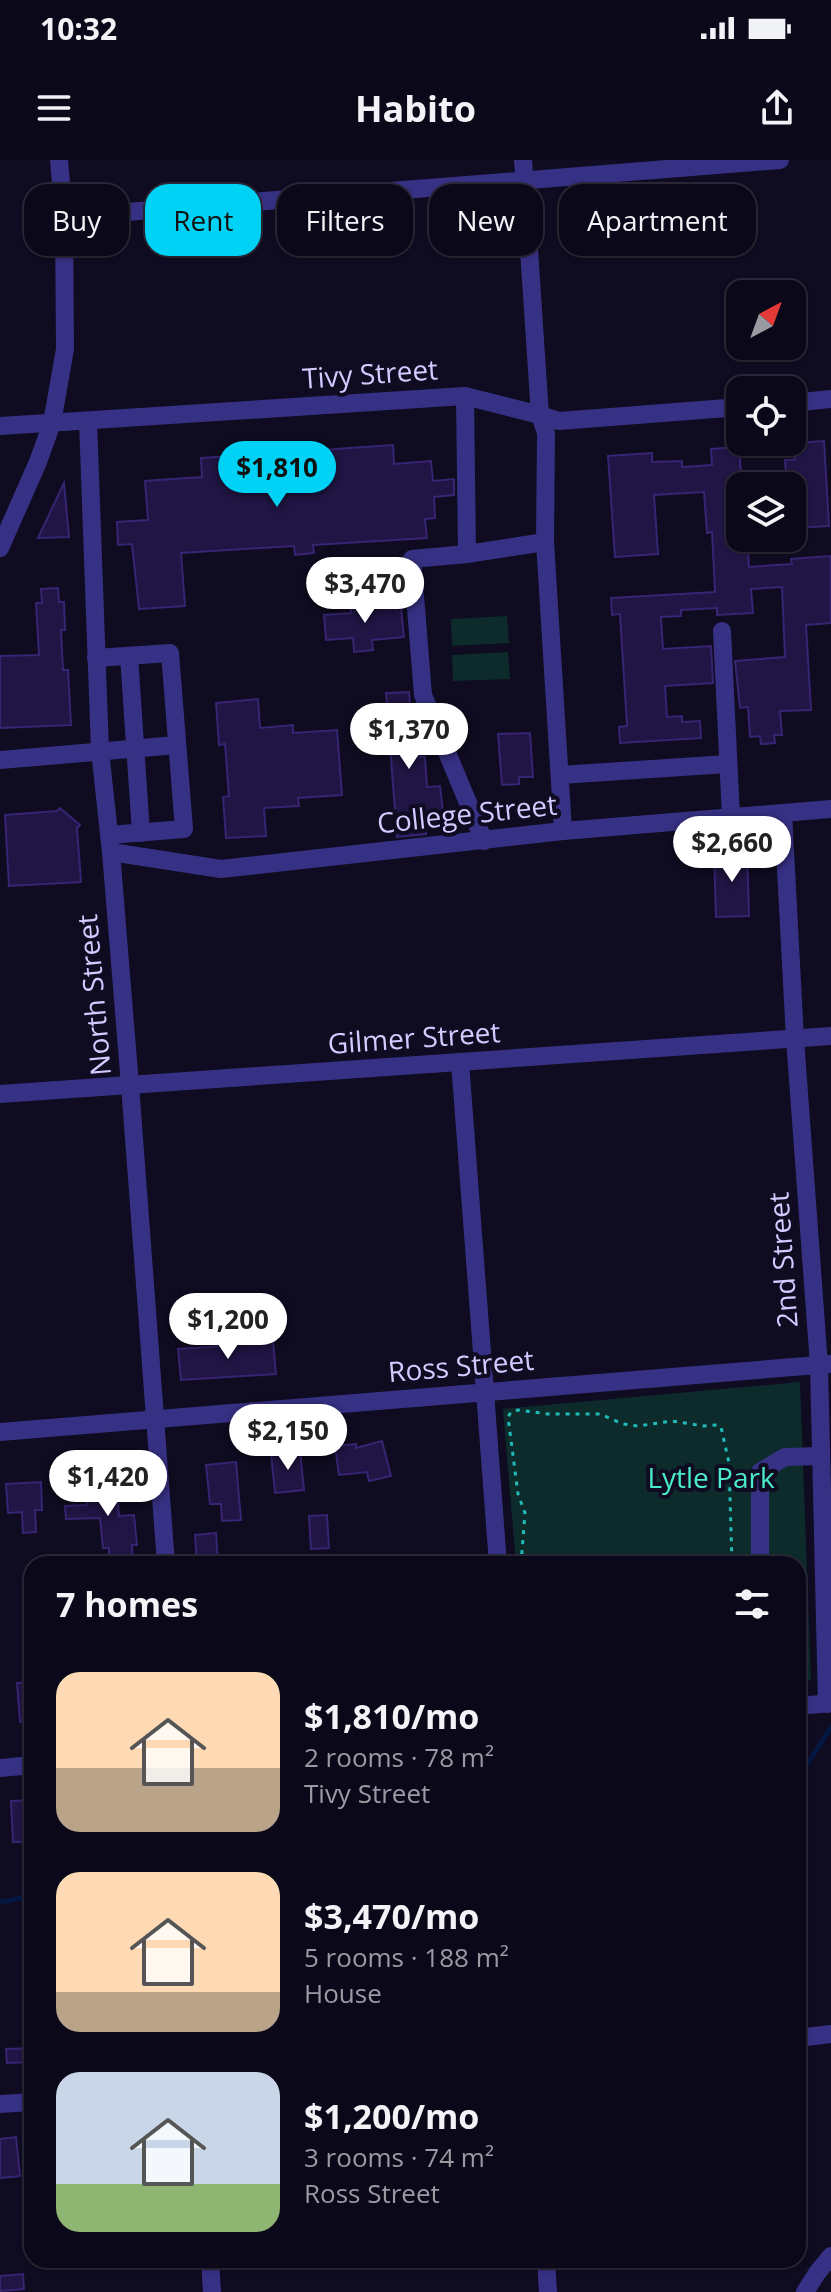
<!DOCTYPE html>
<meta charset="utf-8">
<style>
:root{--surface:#0b0819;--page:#141122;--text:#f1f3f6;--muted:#9a9aa2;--line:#2b2938;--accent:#00d2f5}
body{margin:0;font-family:"Open Sans",sans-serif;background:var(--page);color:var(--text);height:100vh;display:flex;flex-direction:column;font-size:30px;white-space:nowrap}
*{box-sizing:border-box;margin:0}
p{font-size:26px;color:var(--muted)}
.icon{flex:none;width:44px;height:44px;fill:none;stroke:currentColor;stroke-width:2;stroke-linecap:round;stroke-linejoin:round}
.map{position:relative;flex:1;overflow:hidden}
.drawer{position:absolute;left:24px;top:1396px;width:782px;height:712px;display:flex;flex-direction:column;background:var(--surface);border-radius:24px;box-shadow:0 2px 6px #0004,0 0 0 2px var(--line)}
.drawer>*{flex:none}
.banner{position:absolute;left:24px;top:24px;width:784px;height:72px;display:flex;gap:16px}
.needle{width:52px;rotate:41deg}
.controls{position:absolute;left:726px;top:120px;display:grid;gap:16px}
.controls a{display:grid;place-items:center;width:80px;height:80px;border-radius:16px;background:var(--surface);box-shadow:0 2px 6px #0004,0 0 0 2px var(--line);font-size:40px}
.price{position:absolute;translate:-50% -68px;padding:0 18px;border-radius:28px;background:#fff;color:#222;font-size:26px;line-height:52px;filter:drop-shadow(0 2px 4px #0008)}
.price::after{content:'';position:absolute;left:50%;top:48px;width:24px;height:18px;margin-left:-12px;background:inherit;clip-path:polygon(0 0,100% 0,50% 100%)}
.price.active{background:var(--accent);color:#111}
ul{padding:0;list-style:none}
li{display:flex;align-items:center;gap:24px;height:200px;padding:0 32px}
li span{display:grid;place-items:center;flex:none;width:224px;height:160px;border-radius:24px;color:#555}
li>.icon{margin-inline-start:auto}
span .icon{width:96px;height:96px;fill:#fffc;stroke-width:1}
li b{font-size:34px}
h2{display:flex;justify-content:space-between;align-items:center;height:96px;padding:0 32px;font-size:34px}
.tag{padding:0 28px;border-radius:24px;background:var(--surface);box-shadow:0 2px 6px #0004,0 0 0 2px var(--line);font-size:28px;line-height:72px}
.tag.active{background:var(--accent);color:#111}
.status{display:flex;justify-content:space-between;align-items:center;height:56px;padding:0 40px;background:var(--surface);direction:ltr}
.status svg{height:22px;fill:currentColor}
header{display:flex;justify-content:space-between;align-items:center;height:104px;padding:0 32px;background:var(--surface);font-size:36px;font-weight:700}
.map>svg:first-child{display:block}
.green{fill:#0d2b2b}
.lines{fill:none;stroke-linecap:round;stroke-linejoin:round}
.stream{stroke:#041740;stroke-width:5}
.building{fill:#201544;stroke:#372472;stroke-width:2}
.path{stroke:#21bcba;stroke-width:3;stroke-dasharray:4 6;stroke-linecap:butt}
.minor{stroke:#373185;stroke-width:18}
.labels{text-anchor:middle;stroke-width:8;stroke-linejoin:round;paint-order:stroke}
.street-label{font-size:28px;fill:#d3caff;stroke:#0f0b21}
.park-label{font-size:28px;fill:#4aebca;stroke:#0f0b21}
</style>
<div class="status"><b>10:32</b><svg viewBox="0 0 49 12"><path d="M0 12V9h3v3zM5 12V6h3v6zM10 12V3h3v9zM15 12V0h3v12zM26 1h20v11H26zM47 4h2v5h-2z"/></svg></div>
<header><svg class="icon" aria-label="menu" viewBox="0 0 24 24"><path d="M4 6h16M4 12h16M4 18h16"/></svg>Habito<svg class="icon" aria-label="share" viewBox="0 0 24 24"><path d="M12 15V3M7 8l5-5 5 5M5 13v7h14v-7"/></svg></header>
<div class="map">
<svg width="831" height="2132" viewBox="0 0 831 2132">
<rect width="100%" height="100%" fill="#0f0b21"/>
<!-- green -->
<g class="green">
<path d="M507,456l2,27 -57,3 -1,-27z"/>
<path d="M508,492l2,27 -57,2 -1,-26z"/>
<path d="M800,1222l11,298 -13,1v-117h-282l-13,-155z"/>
</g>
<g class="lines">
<!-- stream -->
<g class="stream">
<path d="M798,1619l33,-52"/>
<path d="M0,1742l32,-6"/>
</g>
</g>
<!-- building -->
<g class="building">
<path d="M824,281l5,85 -37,2v-42h-5l-2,-26h10l-1,-17z"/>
<path d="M307,283v8l86,-6 1,19 37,-3 2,20 21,-2v16l-20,2 1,21 -10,1 2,19 -114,7 1,8 -19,2 -1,-9 -113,7 4,53 -46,3 -7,-65 -14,1 -1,-23 31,-2 -3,-39 57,-4 -1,-19 87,-6v-7z"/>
<path d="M739,287l3,39h-2v52h7l2,29 43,-3 -1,-5 40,-3v67l-25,2 5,85 -31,1 2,24h-8l1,8 -14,1 -1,-8 -10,1 -2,-30 -8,1 -5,-47 50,-4 -3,-70 -31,2 2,24 -36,2v-7l-36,2v6l-20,1 2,32 48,-3 2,37 -48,3 2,31 15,-1v6l18,-1 1,17 -81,5 -1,-16 8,-1 -7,-112 -8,1 -1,-17 104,-6 -3,-60 -5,1 -3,-41 -50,3 4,59 -43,3 -7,-101 44,-3v9l30,-1v6l30,-2 -1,-16z"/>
<path d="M64,323l5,54 -31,1z"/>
<path d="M58,428l1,14h5l1,28h-4l2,40h5l3,55 -71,3v-72l39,-1 -3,-52h6l-1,-14z"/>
<path d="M368,437l1,11h32l3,29 -32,3 1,10 -19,2 -1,-14 -27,2 -2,-25 27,-2 -1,-14z"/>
<path d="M409,532l4,52h6l1,13h5l2,30 13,-1 3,26 -19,1 2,21 -29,3 -11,-144z"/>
<path d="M258,539l2,29 33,-3v8l44,-3 5,65 -44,3 1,8 -35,2 2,28 -40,2 -3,-41 6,-1 -4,-52 -6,1 -3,-42z"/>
<path d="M530,573l3,44h-14v7l-17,1 -4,-51z"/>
<path d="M60,648l20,17 -3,3 4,54 -72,4 -4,-71 52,-4z"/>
<path d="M747,691l2,65 -33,1 -2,-65z"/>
<path d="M273,1180l3,34 -95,6 -3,-31 31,-2z"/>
<path d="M382,1281l9,35 -22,5 -2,-9 -28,3 -4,-29 21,-2v4z"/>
<path d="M300,1291l4,39 -29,3 -4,-39z"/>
<path d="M236,1302l5,58 -19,1 -1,-17h-11l-4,-39z"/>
<path d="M115,1314l4,42 15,-1 3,30h-5l1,19h-24v-16h-6l-3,-30 -34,1 -1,-13 22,-1 -3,-28z"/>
<path d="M41,1322l1,28h-7l1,22 -13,1 -1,-21 -14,1 -2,-29z"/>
<path d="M327,1355l2,33 -18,1 -2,-33z"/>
<path d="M216,1373l2,31h-21l-2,-29z"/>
<path d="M32,1522v39l-12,1 -3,-39z"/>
<path d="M32,1640v34h-5v8h-14l-2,-41z"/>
<path d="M32,1888v14l-25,1 -1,-14z"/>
<path d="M16,1977l4,39 -20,2v-39z"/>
<path d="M23,2114l1,15 -24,2v-15z"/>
</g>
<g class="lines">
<!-- path -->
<path class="path" d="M521,1404l4,-51 -7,-19 -10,-77 3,-5 7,-2 30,4h52l23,10 15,2 34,-5 32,5 13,-1 4,2 8,36 3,101"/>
<!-- minor -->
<g class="minor">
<path d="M523,0l17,255 6,18 -1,109 18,289"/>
<path d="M64,57l716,-57"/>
<path d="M465,236l2,158"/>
<path d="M792,243l39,-4"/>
<path d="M88,261l12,330 11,101 19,233 36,479"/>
<path d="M0,266l465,-30 75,19 19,6 181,-14"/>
<path d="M0,388l38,-86 14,-39 13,-74 -1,-132 -5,-57"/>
<path d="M722,471l9,186"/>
<path d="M129,496l12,177"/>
<path d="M96,498l74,-5 14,176 -75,6"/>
<path d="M0,600l177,-15"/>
<path d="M560,615l168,-11"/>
<path d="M783,653l12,226 24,326 8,339"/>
<path d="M484,681l-61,-146 -11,-136 55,-5 78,-12"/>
<path d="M111,692l110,17 342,-38 268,-22"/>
<path d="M460,902l38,502"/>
<path d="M0,934l831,-58"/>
<path d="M0,1272l830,-68"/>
<path d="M760,1404v-92l25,-15 35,-1"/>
<path d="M798,1546l33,-3"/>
<path d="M0,1608l32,-3"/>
<path d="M798,1878l33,-4"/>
<path d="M0,1944l32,-2"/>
<path d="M210,2100l2,32"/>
<path d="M546,2100l2,32"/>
<path d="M805,2132l12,-19 14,-17"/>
</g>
</g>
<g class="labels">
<!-- street labels -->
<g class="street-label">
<text transform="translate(370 214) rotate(-4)" y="10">Tivy Street</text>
<text transform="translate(467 654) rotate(-6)" y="10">College Street</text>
<text transform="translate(94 835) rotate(-95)" y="10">North Street</text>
<text transform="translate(414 878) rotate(-4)" y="10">Gilmer Street</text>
<text transform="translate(783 1100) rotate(-94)" y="10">2nd Street</text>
<text transform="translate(461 1206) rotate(-5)" y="10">Ross Street</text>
</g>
<!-- park labels -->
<g class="park-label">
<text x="711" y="1328">Lytle Park</text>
</g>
</g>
</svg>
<div class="controls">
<a><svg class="needle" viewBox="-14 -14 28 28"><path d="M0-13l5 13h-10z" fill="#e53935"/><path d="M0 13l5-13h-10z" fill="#9a9aa2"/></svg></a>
<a><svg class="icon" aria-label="locate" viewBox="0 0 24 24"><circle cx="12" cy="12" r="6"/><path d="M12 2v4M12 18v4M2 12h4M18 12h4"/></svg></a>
<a><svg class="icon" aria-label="layers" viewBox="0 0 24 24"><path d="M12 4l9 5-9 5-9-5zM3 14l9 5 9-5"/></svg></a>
</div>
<b class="price active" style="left:277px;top:349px">$1,810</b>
<b class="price" style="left:365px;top:465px">$3,470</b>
<b class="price" style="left:409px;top:611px">$1,370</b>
<b class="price" style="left:732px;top:724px">$2,660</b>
<b class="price" style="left:228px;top:1201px">$1,200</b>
<b class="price" style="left:288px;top:1312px">$2,150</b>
<b class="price" style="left:108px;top:1358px">$1,420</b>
<div class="banner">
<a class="tag">Buy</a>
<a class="tag active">Rent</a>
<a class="tag">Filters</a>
<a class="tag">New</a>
<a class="tag">Apartment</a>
</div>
<section class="drawer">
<h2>7 homes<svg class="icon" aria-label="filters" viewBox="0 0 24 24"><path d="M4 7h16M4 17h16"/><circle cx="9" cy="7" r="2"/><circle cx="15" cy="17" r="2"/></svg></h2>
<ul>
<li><span style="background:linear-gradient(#ffd9b3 60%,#b9a48a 0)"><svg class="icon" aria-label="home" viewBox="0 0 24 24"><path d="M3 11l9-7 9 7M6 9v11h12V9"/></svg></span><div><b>$1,810/mo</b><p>2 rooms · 78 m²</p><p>Tivy Street</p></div></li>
<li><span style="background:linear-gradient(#ffd9b3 75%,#b9a48a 0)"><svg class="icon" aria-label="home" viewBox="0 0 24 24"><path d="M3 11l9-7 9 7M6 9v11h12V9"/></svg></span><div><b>$3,470/mo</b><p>5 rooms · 188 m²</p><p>House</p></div></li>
<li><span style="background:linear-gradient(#c9d6e8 70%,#8fb573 0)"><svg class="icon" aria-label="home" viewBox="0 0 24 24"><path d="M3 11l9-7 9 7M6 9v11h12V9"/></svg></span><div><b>$1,200/mo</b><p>3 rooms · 74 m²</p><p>Ross Street</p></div></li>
</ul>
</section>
</div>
